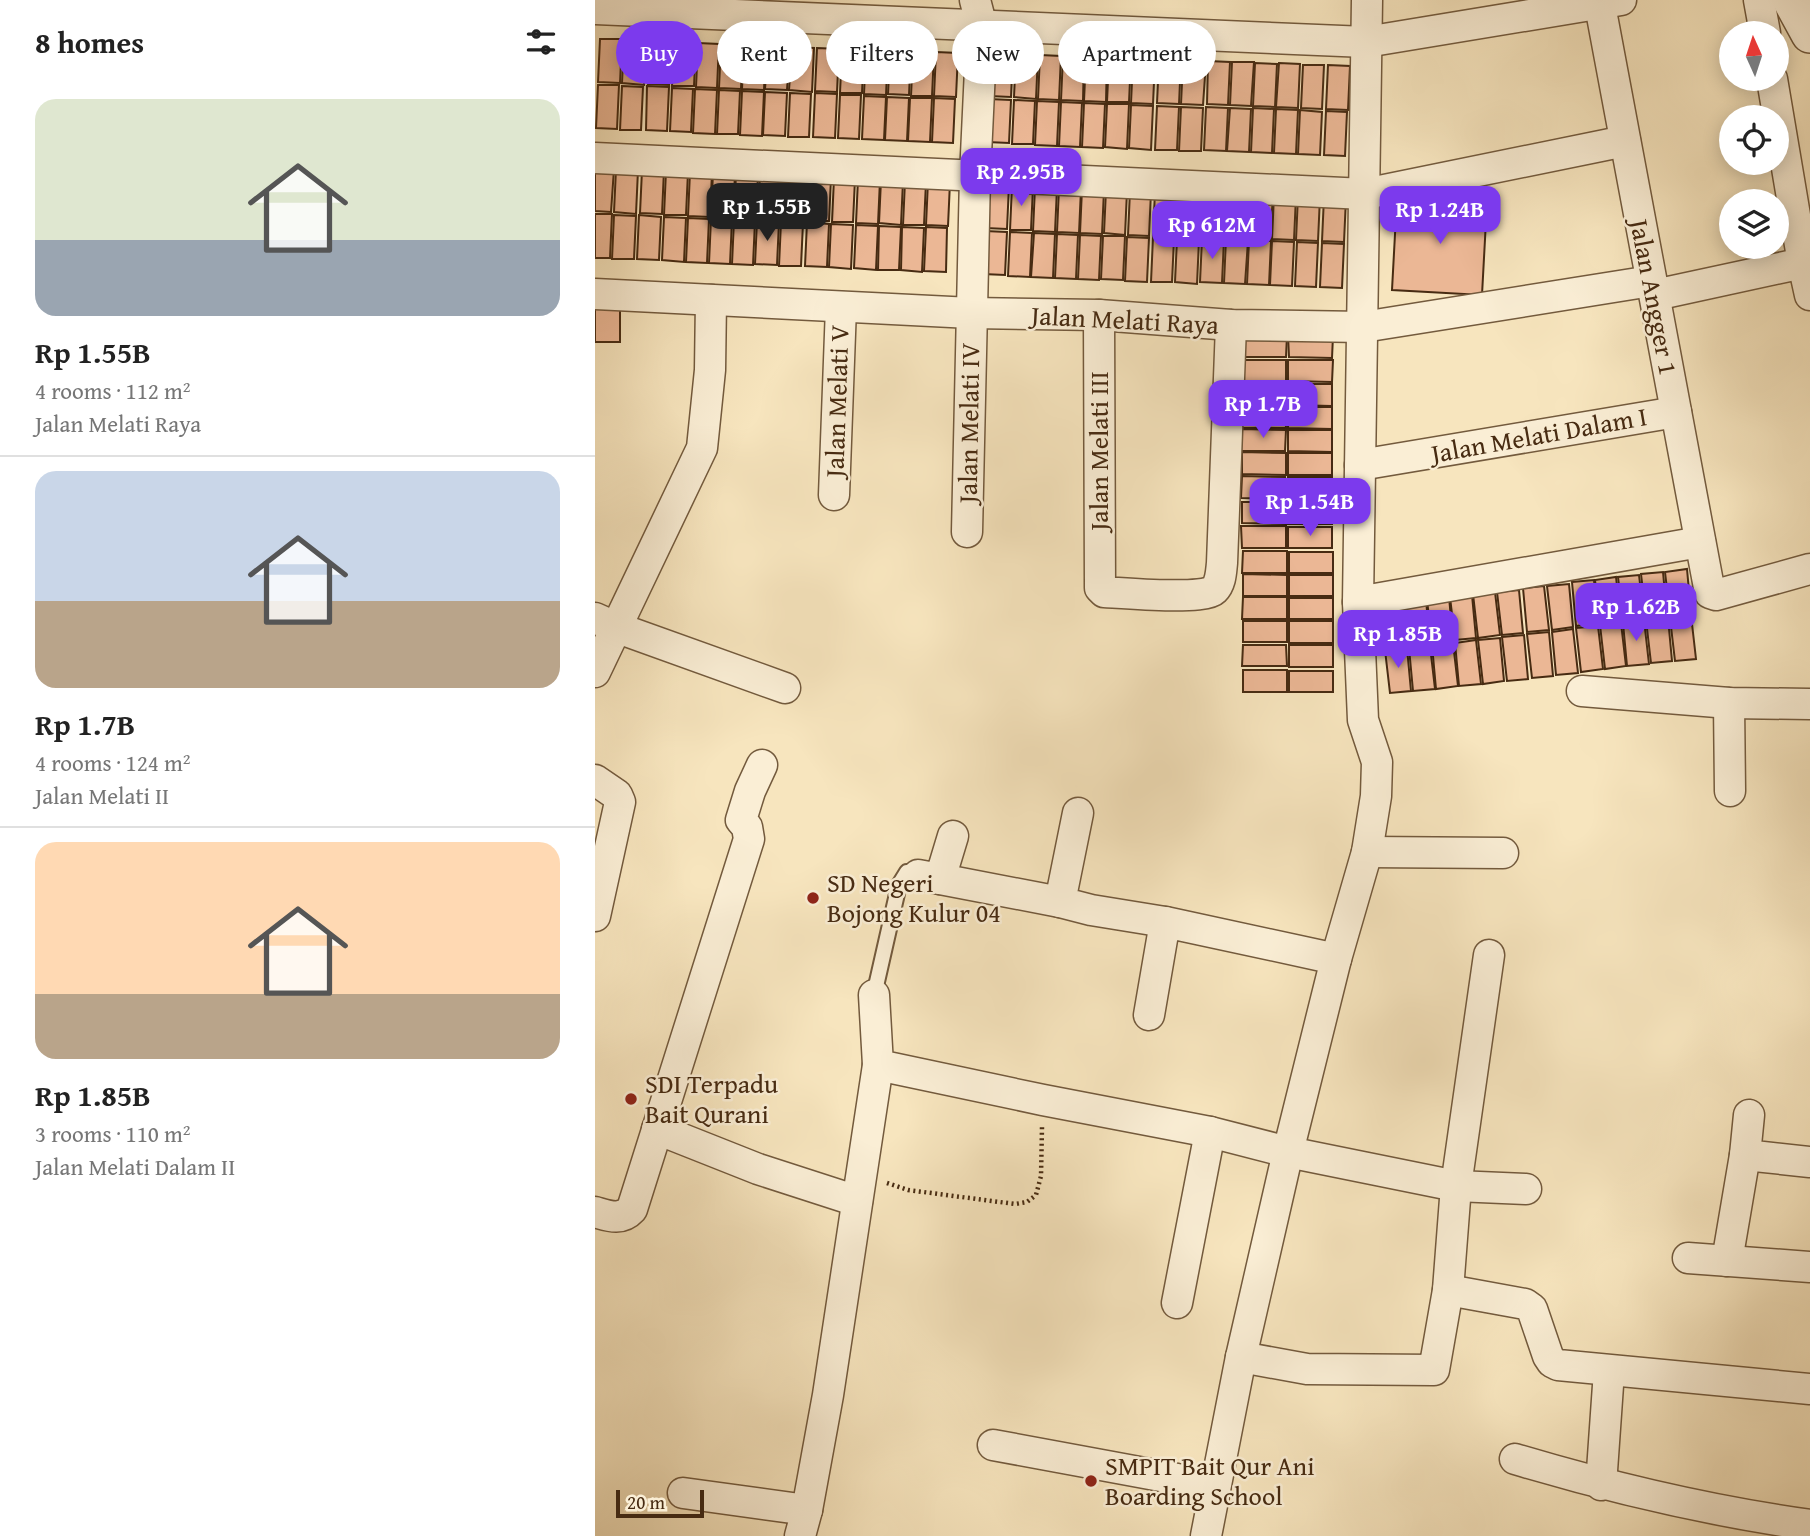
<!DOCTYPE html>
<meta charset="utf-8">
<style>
:root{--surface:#fff;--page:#f2f2f2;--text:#222;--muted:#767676;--line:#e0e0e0;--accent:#7c3aed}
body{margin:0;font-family:"Gentium Book Plus",serif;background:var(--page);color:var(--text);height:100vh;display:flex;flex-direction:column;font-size:26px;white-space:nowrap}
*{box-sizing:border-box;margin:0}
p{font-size:23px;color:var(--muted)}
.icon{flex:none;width:38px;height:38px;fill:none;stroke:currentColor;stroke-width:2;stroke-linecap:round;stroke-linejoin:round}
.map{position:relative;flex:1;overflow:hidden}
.panel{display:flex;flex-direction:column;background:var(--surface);width:595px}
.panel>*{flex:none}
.guide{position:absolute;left:21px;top:21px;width:665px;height:63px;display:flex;gap:14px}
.needle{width:46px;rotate:357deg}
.tools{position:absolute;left:1124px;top:21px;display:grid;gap:14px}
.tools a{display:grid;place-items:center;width:70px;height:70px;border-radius:50%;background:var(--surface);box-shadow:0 4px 18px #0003;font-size:35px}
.scale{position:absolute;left:21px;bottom:18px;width:88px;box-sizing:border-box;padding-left:7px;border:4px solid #472b12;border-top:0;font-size:19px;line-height:24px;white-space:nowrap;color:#472b12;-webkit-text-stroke:5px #faeed5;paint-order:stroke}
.price{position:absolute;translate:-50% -60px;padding:0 16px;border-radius:14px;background:var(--accent);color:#fff;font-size:23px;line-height:46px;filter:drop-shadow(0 2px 4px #0008)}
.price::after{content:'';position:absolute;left:50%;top:42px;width:21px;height:16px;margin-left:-10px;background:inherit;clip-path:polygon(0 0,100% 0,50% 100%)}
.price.active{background:#222;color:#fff}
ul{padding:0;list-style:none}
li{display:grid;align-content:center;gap:14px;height:371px;padding:0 35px}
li+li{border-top:2px solid var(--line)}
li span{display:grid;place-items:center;height:217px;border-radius:21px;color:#555}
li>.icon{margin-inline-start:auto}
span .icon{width:126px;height:126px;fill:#fffc;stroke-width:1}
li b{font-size:30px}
h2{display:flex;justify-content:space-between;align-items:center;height:84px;padding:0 35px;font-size:30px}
.pill{padding:0 24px;border-radius:32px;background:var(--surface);box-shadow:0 4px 18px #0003;font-size:24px;line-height:63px}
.pill.active{background:var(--accent);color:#fff}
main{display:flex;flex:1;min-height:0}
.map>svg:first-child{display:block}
.building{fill:#ebb795;stroke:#472b12;stroke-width:2}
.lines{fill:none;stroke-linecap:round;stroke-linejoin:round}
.service-casing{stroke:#735a3d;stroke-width:18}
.minor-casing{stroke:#735a3d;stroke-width:33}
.tertiary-casing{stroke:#735a3d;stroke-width:40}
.path{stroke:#472b12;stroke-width:4.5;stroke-dasharray:2 3.5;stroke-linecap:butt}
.service{stroke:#faeed5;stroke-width:14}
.minor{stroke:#faeed5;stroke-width:30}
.tertiary{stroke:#faeed5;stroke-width:37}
.poi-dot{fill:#8f2418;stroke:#faeed5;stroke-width:2.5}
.labels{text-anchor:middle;stroke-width:5;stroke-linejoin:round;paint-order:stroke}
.street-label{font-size:26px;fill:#472b12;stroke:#faeed5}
.poi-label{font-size:26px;fill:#472b12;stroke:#faeed5;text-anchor:start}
</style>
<main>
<section class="panel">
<h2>8 homes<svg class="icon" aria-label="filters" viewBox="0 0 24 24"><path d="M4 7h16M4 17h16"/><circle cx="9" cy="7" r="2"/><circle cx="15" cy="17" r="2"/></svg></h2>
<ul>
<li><span style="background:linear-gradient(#dfe7d0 65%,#9aa5b1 0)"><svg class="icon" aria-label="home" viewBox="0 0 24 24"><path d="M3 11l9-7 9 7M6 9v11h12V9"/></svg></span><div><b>Rp 1.55B</b><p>4 rooms · 112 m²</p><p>Jalan Melati Raya</p></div></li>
<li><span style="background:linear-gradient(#c9d6e8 60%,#b9a48a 0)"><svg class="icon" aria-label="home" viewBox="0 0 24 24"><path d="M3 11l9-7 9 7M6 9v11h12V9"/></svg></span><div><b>Rp 1.7B</b><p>4 rooms · 124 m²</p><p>Jalan Melati II</p></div></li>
<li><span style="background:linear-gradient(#ffd9b3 70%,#b9a48a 0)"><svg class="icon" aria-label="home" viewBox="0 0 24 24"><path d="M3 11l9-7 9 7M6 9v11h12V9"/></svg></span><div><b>Rp 1.85B</b><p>3 rooms · 110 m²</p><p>Jalan Melati Dalam II</p></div></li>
</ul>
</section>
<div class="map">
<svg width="1215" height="1536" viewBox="0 0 1215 1536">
<rect width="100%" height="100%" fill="#f7e5be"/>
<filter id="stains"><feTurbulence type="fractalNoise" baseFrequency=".00286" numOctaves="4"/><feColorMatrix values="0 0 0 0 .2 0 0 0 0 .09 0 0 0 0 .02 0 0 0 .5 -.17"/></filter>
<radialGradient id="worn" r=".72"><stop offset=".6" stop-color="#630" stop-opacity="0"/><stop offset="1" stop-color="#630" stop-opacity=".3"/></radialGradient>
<!-- building -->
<g class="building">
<path d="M5,39h22l-2,44 -22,-1z"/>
<path d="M29,40l22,1 -2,44 -22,-2z"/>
<path d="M55,41l21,1 -2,43 -21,-1z"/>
<path d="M79,42l22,1 -2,43h-22z"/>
<path d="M103,43l21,1 -2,44 -21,-1z"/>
<path d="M126,44l22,1 -2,44 -22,-1z"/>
<path d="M149,45l22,1 -2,44 -22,-1z"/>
<path d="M173,46h22l-3,44 -22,-1z"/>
<path d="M197,47l22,1 -2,44 -23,-2z"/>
<path d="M222,48l22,1 -2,43 -22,-1z"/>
<path d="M247,49l22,1 -2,43h-22z"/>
<path d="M271,50l22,1 -2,44 -22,-1z"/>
<path d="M295,51h21l-2,44 -21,-1z"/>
<path d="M318,52l21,1 -2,43h-21z"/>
<path d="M341,52l22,1 -2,44 -22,-1z"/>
<path d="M396,53l22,1 -2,43 -22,-1z"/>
<path d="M421,54l22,1 -2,44 -22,-2z"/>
<path d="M445,55l21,1 -2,44 -21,-1z"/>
<path d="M468,56l21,1 -1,44 -22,-1z"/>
<path d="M491,57l21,1 -1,44 -22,-1z"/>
<path d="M514,58l22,1 -2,43h-22z"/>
<path d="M538,59l22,1 -2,44 -22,-1z"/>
<path d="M564,60h22l-2,44 -22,-1z"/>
<path d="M588,61l23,1 -3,43 -22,-1z"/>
<path d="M613,61l22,1 -2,43 -21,-1z"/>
<path d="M637,62h22l-3,44 -21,-1z"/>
<path d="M660,63l22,1 -2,43 -22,-1z"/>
<path d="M684,63l21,1 -2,44 -22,-1z"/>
<path d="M708,65h21l-2,44 -21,-1z"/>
<path d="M733,65l22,1 -2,44 -22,-1z"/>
<path d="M3,85h21l-2,44 -21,-1z"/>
<path d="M27,86l21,1 -2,43h-21z"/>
<path d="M52,86l22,1 -2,44 -21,-1z"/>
<path d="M77,88l21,1 -2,43 -21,-1z"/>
<path d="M100,89l22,1 -2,44 -22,-1z"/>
<path d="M124,90l21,1 -2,43h-21z"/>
<path d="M147,91l22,1 -2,44 -22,-1z"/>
<path d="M170,92l22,1 -2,43 -22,-1z"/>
<path d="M195,93l21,1 -2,43h-21z"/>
<path d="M220,93l22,1 -2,44 -22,-1z"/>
<path d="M245,95h21l-2,44 -21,-1z"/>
<path d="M269,96l22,1 -2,43 -22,-1z"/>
<path d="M292,97l22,1 -2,43 -22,-1z"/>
<path d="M315,98h22l-2,44 -22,-1z"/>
<path d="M339,98l21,1 -2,44 -21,-1z"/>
<path d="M394,99l22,1 -2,43 -22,-1z"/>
<path d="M419,100l21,1 -2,43h-21z"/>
<path d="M442,101l22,1 -2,44 -22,-1z"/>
<path d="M466,102l21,1 -2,44 -21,-1z"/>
<path d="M489,103l21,1 -2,44 -21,-1z"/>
<path d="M512,104h22l-2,45 -22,-2z"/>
<path d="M536,105l22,1 -2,44 -22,-2z"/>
<path d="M562,106l22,1 -2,43h-22z"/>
<path d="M586,107l22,1 -2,43h-22z"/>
<path d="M611,107l22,1 -2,43 -22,-1z"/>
<path d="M635,108l21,1 -2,43 -22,-1z"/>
<path d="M658,108l21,1 -2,44 -21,-1z"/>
<path d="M681,109l22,1 -2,44 -22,-1z"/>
<path d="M705,110l22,2 -2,43 -22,-1z"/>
<path d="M731,111l21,1 -2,44 -21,-1z"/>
<path d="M0,168l19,1 -3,43 -16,-1z"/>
<path d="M21,169l22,1 -2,44 -22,-2z"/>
<path d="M47,170h22l-2,44 -22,-1z"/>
<path d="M71,171l22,1 -2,43h-22z"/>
<path d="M95,172l22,1 -2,44 -22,-1z"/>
<path d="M118,173l22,1 -2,44 -22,-1z"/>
<path d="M141,174l22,1 -2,44 -22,-1z"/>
<path d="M165,175h21l-2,44 -21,-1z"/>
<path d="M189,176l21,1 -2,44 -21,-2z"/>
<path d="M214,177l22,1 -2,43h-22z"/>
<path d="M239,178l21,1 -2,43h-21z"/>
<path d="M263,179l22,1 -2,44 -22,-1z"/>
<path d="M286,180l22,1 -2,44 -22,-2z"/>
<path d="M310,181l21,1 -2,43h-21z"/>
<path d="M333,181l22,1 -2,44 -22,-1z"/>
<path d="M392,185h22l-2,44 -22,-1z"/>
<path d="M417,186l21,1 -2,43h-21z"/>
<path d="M440,187l22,1 -2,44 -22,-1z"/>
<path d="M464,188l22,1 -2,44 -22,-1z"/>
<path d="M487,189l22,1 -2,44 -22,-1z"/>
<path d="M511,190l21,1 -2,44 -21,-2z"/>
<path d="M535,191l21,1 -2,44 -21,-1z"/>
<path d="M560,192l22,1 -2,43 -22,-1z"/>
<path d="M610,192l21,2 -2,44 -21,-2z"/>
<path d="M585,193l21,1 -2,43h-21z"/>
<path d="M633,194h21l-2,44 -21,-1z"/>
<path d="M656,194l22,2 -3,43 -21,-1z"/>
<path d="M679,195l22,1 -2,44 -22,-1z"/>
<path d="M703,196l22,1 -2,44 -22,-1z"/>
<path d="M729,197l22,1 -2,44 -22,-1z"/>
<path d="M802,197l90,5 -5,93 -90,-5z"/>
<path d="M0,214h17l-2,44h-15z"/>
<path d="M19,215l22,1 -2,43h-22z"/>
<path d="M44,215l22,2 -2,43 -22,-1z"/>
<path d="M69,217l22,1 -2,44 -22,-2z"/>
<path d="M93,218l21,1 -2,44 -21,-1z"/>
<path d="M116,219l21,1 -2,44 -21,-1z"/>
<path d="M139,220l21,1 -2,44 -21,-1z"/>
<path d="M162,221l22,1 -2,43 -22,-1z"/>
<path d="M186,222l22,1 -2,43h-22z"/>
<path d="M212,222l22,2 -2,43 -22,-1z"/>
<path d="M236,224l22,1 -2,44 -22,-2z"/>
<path d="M261,225l22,1 -2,44 -22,-2z"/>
<path d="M284,226l22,1 -2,43h-21z"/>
<path d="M307,227l22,1 -2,44 -21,-2z"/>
<path d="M331,227l21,1 -1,44 -22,-1z"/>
<path d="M390,231l22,1 -2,43 -22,-1z"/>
<path d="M415,232l22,1 -2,44 -22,-1z"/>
<path d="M439,233l21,1 -2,44 -22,-1z"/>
<path d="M462,234l21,1 -2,44 -21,-1z"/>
<path d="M485,235l21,1 -2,44 -21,-1z"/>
<path d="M508,236h22l-2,44 -22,-1z"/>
<path d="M532,237l22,1 -2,44 -22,-1z"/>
<path d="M558,237l21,2 -2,43h-21z"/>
<path d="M582,239l22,1 -2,44 -22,-2z"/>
<path d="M607,239h22l-2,44 -22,-1z"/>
<path d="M631,239l22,2 -3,43 -21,-1z"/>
<path d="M654,241h22l-2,44 -22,-1z"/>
<path d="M677,241l22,1 -2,44 -22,-1z"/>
<path d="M702,242l21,1 -2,44 -21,-1z"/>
<path d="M727,243l22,1 -2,44 -22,-1z"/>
<rect x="0" y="299" width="25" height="43"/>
<path d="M647,335h45l-1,22h-44z"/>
<path d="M693,336h45l-1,22 -43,-1z"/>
<path d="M647,360h44v22l-44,-1z"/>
<path d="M693,360h45l-1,22 -44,-1z"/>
<path d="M647,383h44l-1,22h-44z"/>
<path d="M693,384h44v22l-44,-1z"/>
<path d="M647,406l43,1 1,21h-45z"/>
<path d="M693,407h44v22l-44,-1z"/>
<path d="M647,429l44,1 -1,21h-44z"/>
<path d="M693,430h44v22l-44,-1z"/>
<path d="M647,452l44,1v22l-44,-1z"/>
<rect x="693" y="453" width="44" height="22"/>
<path d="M647,476l43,1 1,22 -45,-1z"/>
<rect x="693" y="477" width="44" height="22"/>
<path d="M647,502h44v22l-44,-1z"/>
<rect x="693" y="502" width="44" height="22"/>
<path d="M646,526h45v22h-44z"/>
<rect x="693" y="527" width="44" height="21"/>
<path d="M648,551h44v22h-45z"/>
<rect x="694" y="552" width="44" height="21"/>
<path d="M1092,569l4,44 -21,2 -5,-43z"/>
<path d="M1068,572l4,43 -21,2 -5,-43z"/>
<path d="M648,574l44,1v21h-44z"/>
<rect x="694" y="575" width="44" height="21"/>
<path d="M1044,575l5,43 -21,3 -5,-44z"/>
<path d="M1021,577l5,44 -21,2 -5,-43z"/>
<path d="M999,580l4,43 -22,3 -4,-44z"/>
<path d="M974,584l4,43 -21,3 -5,-44z"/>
<path d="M949,586l5,44 -22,2 -4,-44z"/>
<path d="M924,590l4,43 -21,2 -5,-43z"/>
<path d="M900,592l5,43 -22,3 -5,-44z"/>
<path d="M877,595l4,43 -21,2 -5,-43z"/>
<path d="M648,597h44v22h-45z"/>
<path d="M854,597l4,43 -21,3 -5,-43z"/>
<rect x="694" y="598" width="44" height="21"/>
<path d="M831,600l4,43 -22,3 -4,-44z"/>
<path d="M807,602l4,43 -21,2 -5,-43z"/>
<path d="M1096,615l5,44 -21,2 -5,-43z"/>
<path d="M1073,618l4,43 -21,2 -5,-43z"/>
<path d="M1049,620l5,44 -22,2 -4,-43z"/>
<rect x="648" y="621" width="44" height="21"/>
<rect x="694" y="621" width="44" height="22"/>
<path d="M1026,623l5,43 -21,3 -5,-44z"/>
<path d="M1003,626l5,43 -22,3 -5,-44z"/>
<path d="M978,629l5,44 -22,2 -4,-43z"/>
<path d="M954,632l4,44 -21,2 -5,-44z"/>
<path d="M929,635l4,44 -21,2 -5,-44z"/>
<path d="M905,638l4,43 -21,3 -5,-44z"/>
<path d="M881,640l5,44 -22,2 -4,-43z"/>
<path d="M858,643l5,43 -22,3 -4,-44z"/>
<path d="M648,645h43l1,21h-45z"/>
<rect x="694" y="645" width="44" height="22"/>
<path d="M835,646l5,43 -22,2 -4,-43z"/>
<path d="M812,648l4,43 -21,2 -5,-43z"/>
<rect x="648" y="670" width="44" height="22"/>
<rect x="694" y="671" width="44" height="21"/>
</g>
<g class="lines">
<defs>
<path id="service" d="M279,995l25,-110 8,-13 10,2"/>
<g id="minor">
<path d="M1004,0l111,593 6,2 94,-26"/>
<path d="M1164,0l6,33"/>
<path d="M0,9l771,33 255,-42"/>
<path d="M1177,79l31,184 7,32"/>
<path d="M0,158l770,36 260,-53"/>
<path d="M0,294l376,19 128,2 132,10 132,2 288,-46"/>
<path d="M1060,295l148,-32"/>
<path d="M504,315l1,273 4,4c18,1 100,8 110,-2 7,-7 7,-18 8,-27l9,-238"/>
<path d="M765,465l316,-53"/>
<path d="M239,495l7,-188"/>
<path d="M372,532l8,-356 7,-149 -7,-27"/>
<path d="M763,602l342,-60"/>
<path d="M0,618l20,9 170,61"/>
<path d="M0,672l107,-224 8,-78 1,-70"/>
<path d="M987,691l147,12 81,1"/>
<path d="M1134,703l1,88"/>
<path d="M0,780l22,15 3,7 -25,114"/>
<path d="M483,813l-18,89 31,8 74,12"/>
<path d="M772,852l136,1"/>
<path d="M323,875l22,4 13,-43"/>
<path d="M345,879l120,23"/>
<path d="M279,995l4,70 165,35 167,32 78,20 168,34 70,3"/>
<path d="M554,1015l16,-93 171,37"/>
<path d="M1154,1115l-4,40 65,7"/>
<path d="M62,1129l101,40 99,32"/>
<path d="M0,1212c14,4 26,9 37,-3l117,-370 -2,-12 -6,-7 9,-29 12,-26"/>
<path d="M1093,1258l122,9"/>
<path d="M1132,1261l18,-106"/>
<path d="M853,1290l77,14 7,5 16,47 4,6 6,3 252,24"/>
<path d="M582,1303l33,-171"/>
<path d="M646,1357l66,12 127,1 14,-80 8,-104 33,-231"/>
<path d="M398,1445l222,41"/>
<path d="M920,1459c97,29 195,52 295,66"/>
<path d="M1006,1485l8,-114"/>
<path d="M88,1493l124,17"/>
<path d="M205,1536l7,-26 21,-115 50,-330"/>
<path d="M611,1536l35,-179 47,-205 48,-193 31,-107 9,-56 1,-34 -14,-42 -5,-118 9,-602"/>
</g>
<path id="tertiary" d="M1197,1l18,33"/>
</defs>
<!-- service casing -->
<use href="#service" class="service-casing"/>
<!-- minor casing -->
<use href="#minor" class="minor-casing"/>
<!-- tertiary casing -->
<use href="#tertiary" class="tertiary-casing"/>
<!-- path -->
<path class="path" d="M292,1183l21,7 107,14 12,-2 9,-7 5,-19 1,-49"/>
<!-- service -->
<use href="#service" class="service"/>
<!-- minor -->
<use href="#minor" class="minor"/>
<!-- tertiary -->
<use href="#tertiary" class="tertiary"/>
</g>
<!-- markers -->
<g class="poi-dot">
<circle cx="218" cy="898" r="7"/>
<circle cx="36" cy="1099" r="7"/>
<circle cx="496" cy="1481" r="7"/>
</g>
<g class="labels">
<!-- street labels -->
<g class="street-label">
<text transform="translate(1059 297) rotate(79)" y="9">Jalan Angger 1</text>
<text transform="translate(530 320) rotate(3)" y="9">Jalan Melati Raya</text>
<text transform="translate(242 401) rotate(-88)" y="9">Jalan Melati V</text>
<text transform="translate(374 423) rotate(-89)" y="9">Jalan Melati IV</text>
<text transform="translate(944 435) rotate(-10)" y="9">Jalan Melati Dalam I</text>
<text transform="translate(504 451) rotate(-90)" y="9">Jalan Melati III</text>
</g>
<!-- poi labels -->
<g class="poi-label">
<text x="232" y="892">SD Negeri<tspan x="232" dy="30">Bojong Kulur 04</tspan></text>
<text x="50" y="1093">SDI Terpadu<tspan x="50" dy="30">Bait Qurani</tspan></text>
<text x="510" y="1475">SMPIT Bait Qur Ani<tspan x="510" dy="30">Boarding School</tspan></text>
</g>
</g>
<rect width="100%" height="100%" filter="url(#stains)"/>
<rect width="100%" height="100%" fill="url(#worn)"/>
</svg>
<div class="tools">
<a><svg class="needle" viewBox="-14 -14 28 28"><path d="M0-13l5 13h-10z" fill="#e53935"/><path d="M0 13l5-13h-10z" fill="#767676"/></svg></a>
<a><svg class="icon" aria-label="locate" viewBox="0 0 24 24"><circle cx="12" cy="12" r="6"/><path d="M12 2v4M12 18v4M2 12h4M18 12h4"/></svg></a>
<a><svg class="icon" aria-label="layers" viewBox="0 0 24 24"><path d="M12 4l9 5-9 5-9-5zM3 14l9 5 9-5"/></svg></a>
</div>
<div class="scale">20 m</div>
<b class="price" style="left:426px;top:208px">Rp 2.95B</b>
<b class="price active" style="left:172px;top:243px">Rp 1.55B</b>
<b class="price" style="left:845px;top:246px">Rp 1.24B</b>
<b class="price" style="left:617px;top:261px">Rp 612M</b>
<b class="price" style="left:668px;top:440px">Rp 1.7B</b>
<b class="price" style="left:715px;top:538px">Rp 1.54B</b>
<b class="price" style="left:1041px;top:643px">Rp 1.62B</b>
<b class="price" style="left:803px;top:670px">Rp 1.85B</b>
<div class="guide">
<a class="pill active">Buy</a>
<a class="pill">Rent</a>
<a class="pill">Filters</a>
<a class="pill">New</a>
<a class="pill">Apartment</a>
</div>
</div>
</main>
